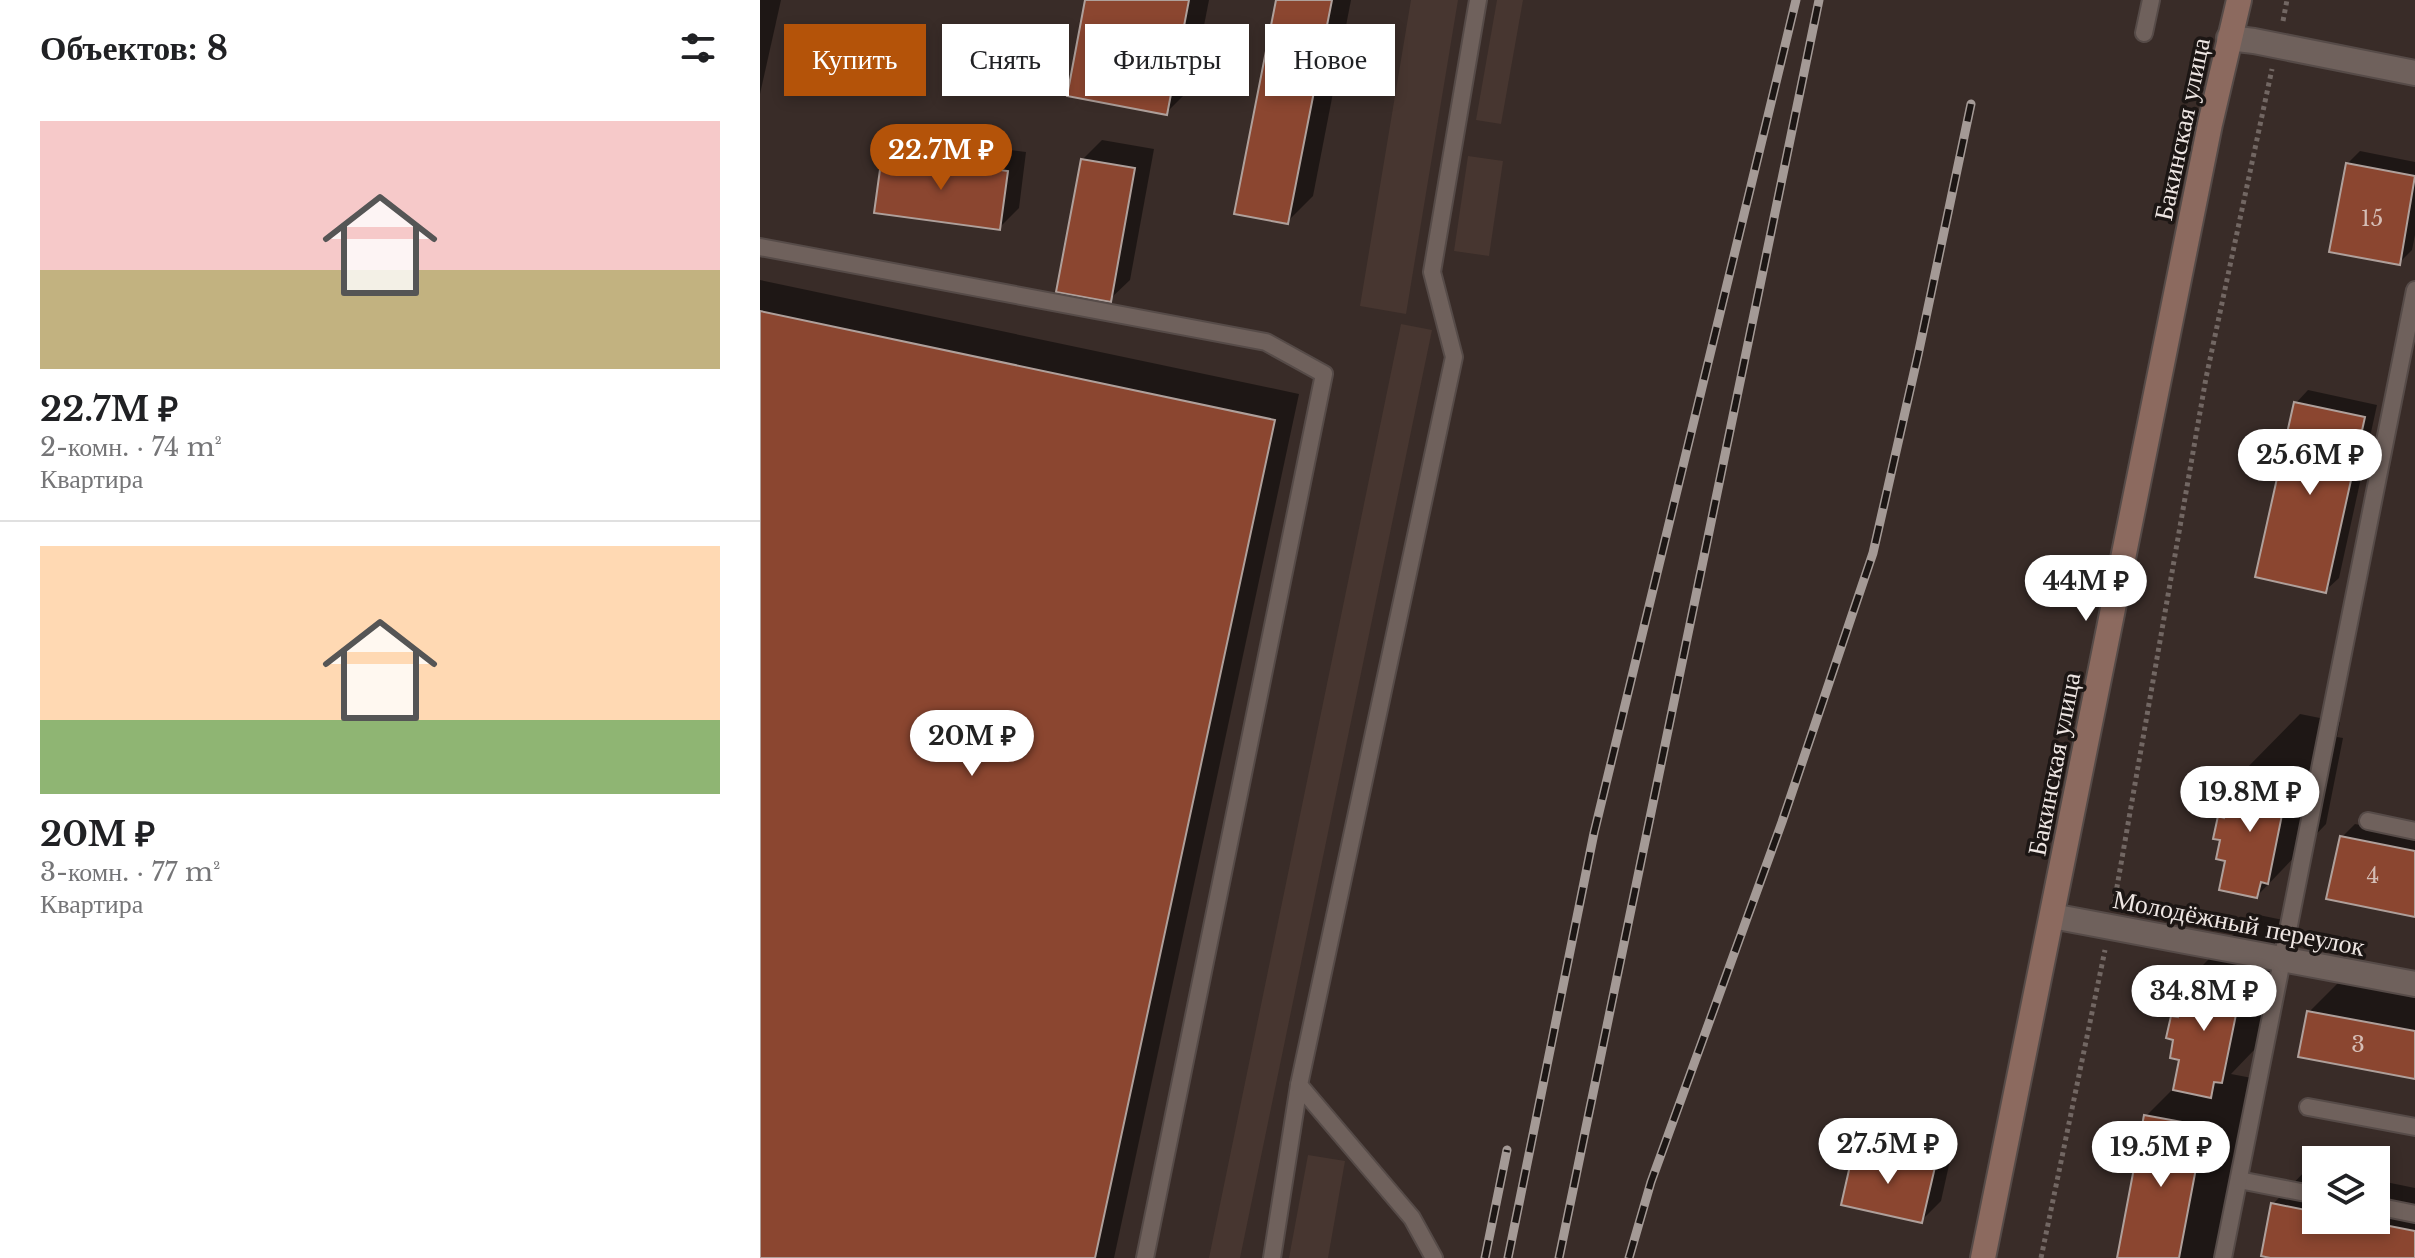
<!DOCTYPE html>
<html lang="ru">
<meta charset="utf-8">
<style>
:root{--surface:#fff;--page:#f2f2f2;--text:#202124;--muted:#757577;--line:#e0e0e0;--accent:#b45309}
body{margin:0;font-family:"Libre Baskerville",serif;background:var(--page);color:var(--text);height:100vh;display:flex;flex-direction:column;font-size:30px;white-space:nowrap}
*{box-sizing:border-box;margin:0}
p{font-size:26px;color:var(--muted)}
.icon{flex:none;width:44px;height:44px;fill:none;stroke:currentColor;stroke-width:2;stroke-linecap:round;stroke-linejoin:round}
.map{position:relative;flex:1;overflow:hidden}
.details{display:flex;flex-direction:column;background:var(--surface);width:760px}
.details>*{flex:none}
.hud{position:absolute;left:24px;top:24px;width:760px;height:72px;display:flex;gap:16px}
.controls{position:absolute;left:1542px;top:1146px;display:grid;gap:16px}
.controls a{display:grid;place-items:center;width:88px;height:88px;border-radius:0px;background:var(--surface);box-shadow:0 4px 12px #0003;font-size:40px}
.price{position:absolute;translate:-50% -68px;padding:0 18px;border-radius:28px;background:#fff;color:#222;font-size:26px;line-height:52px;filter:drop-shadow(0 2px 4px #0008)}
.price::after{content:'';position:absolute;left:50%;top:48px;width:24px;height:18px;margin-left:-12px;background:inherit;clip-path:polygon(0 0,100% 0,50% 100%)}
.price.current{background:var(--accent);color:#fff}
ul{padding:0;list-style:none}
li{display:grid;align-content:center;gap:16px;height:424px;padding:0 40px}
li+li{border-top:2px solid var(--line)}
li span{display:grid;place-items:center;height:248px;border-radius:0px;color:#555}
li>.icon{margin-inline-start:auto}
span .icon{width:144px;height:144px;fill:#fffc;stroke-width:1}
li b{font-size:34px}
h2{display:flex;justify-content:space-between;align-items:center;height:96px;padding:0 40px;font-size:34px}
.pill{padding:0 28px;border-radius:0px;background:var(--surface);box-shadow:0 4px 12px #0003;font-size:28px;line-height:72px}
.pill.current{background:var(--accent);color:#fff}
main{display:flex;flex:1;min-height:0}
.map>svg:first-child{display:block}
.built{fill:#473630}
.shadow{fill:#0007}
.building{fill:#8b4630;stroke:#afa09b;stroke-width:2}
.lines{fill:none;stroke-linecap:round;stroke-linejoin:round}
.lane-casing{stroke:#564b48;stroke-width:20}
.street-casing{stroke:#564b48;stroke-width:28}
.secondary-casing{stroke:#564b48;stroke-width:28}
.path{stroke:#726763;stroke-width:5;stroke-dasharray:4 4;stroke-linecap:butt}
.lane{stroke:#6f615c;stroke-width:16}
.street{stroke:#6f615c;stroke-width:24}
.secondary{stroke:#8c6a5f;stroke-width:24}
.rail-casing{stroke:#a49a96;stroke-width:9}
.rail{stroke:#1c1614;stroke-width:6;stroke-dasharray:18;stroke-linecap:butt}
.labels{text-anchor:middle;stroke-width:7;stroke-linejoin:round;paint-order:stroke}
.number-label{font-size:22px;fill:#d5beb6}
.street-label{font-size:26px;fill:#eee6e3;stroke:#1c1614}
</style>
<main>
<section class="details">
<h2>Объектов: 8<svg class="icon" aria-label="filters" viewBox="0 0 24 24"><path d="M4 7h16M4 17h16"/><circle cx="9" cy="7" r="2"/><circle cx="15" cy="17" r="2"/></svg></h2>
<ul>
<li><span style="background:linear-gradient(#f6c9c9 60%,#c2b280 0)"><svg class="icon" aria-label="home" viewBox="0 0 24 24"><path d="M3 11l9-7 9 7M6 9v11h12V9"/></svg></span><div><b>22.7M ₽</b><p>2-комн. · 74 m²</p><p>Квартира</p></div></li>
<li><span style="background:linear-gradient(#ffd9b3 70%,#8fb573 0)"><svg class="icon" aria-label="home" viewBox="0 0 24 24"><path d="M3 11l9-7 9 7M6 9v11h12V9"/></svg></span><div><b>20M ₽</b><p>3-комн. · 77 m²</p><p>Квартира</p></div></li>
</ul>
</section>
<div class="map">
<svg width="1655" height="1258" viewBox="0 0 1655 1258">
<rect width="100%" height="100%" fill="#392c28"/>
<!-- built -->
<g class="built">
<path d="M651,0h47l-52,314 -46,-8z"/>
<path d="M737,0h26l-22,124 -25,-4z"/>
<path d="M708,156l35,5 -14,95 -35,-5z"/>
<path d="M641,324l31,6 -192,928h-31z"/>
<path d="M548,1155l37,6 -17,97h-39z"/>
</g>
<!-- shadow -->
<g class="shadow">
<path d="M0,0h21l-21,94z"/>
<path d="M327,0h122l-17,87 -26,26z"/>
<path d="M518,0h73l-38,196 -26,26z"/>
<path d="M143,136l123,16 -7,56 -20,20 -115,-72z"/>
<path d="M342,140l52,9 -24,131 -20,19 -28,-139z"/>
<path d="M1600,151l55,11v73l-3,15 -13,13 -52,-99z"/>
<path d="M0,280l539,114 -185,864h-354z"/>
<path d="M1548,390l69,15 -38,173 -13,12 -30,-187z"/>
<path d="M1540,714l40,8 -3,15 6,1 -17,86 -69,72 -29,-37 -8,-42 18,-24 5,-21z"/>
<path d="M1595,824l60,12v79l-73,-78z"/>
<path d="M1494,914l39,8 -3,14 6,1 -17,87 -48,50 21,4 -35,180h-98l27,-142 29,-29 6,-29 -8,-41 19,-25 4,-20z"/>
<path d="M1586,975l69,13v89l-106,-65z"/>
<path d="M1116,1130l77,17 -12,54 -20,20 -65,-72z"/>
<path d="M1549,1167l7,1v52h60v-40l39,8v70h-134l-8,-54z"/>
</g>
<!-- building -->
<g class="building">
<path d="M325,0h104l-22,115 -100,-19z"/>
<path d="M516,0h56l-44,224 -54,-10z"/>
<path d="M122,155l126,16 -8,59 -126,-17z"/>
<path d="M321,159l54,9 -24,134 -55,-10z"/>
<path d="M1586,163l69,13 -15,89 -71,-13z"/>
<path d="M0,311l515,109 -180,838h-335z"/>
<path d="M1534,402l71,15 -39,176 -71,-16z"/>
<path d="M1481,771l42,9 -2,14 5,1 -18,89 -7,-2 -4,16 -38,-8 6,-29 -9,-2 4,-19 -7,-1 5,-23 6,2 4,-17 7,1z"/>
<path d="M1580,836l75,15v66l-89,-18z"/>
<path d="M1434,971l43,8 -3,15 6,1 -18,88 -8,-1 -3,16 -38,-8 6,-30 -9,-2 3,-18 -7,-2 5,-22 7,1 3,-17 7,1z"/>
<path d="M1547,1011l108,20v48l-117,-22z"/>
<path d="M1384,1115l60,11 -25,132h-62z"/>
<path d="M1094,1148l81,19 -13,56 -81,-18z"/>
<path d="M1511,1203l45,9v8h43l56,11v27h-145l-9,-2z"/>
</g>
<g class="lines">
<defs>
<g id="lane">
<path d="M1384,33l7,-33"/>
<path d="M0,247l506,95 58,32 -179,884"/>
<path d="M1608,821l47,10"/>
<path d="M1548,1107l107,20"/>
<path d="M1479,1180l77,15"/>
<path d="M1616,1206l39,8"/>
<path d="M512,1258l27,-173"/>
<path d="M674,1258l-22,-40 -113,-133 155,-728 -22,-85 46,-272"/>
<path d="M1463,1258l192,-968"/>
</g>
<g id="street">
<path d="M1469,38l25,3 161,32"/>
<path d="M1292,916l363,68"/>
</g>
<path id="secondary" d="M1223,1258l227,-1134 29,-124"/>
</defs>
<!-- lane casing -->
<use href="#lane" class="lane-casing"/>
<!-- street casing -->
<use href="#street" class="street-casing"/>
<!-- secondary casing -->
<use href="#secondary" class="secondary-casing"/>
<!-- path -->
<g class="path">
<path d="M1523,21l4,-21"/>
<path d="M1354,904l92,-526 66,-309"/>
<path d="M1281,1258l64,-308"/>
</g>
<!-- lane -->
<use href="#lane" class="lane"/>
<!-- street -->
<use href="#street" class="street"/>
<!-- secondary -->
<use href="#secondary" class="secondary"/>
<defs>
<g id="rail">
<path d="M725,1258l22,-108"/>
<path d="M748,1258l86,-425 202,-833"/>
<path d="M799,1258l260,-1258"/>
<path d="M869,1258l22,-76 131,-360 91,-269 45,-198 53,-251"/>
</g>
</defs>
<!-- rail casing -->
<use href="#rail" class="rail-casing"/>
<!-- rail -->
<use href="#rail" class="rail"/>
</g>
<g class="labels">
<!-- number labels -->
<g class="number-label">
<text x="1612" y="226">15</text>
<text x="1613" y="883">4</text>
<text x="1598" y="1052">3</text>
</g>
<!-- street labels -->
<g class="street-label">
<text transform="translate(1422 129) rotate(-78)" y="9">Бакинская улица</text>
<text transform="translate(1294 764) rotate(-79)" y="9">Бакинская улица</text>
<text transform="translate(1479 923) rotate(11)" y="9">Молодёжный переулок</text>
</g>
</g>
</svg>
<div class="controls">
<a><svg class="icon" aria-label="layers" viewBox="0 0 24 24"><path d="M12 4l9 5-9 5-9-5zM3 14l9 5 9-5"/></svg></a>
</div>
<b class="price current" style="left:181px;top:192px">22.7M ₽</b>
<b class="price" style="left:1550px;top:497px">25.6M ₽</b>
<b class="price" style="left:1326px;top:623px">44M ₽</b>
<b class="price" style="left:212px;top:778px">20M ₽</b>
<b class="price" style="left:1490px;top:834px">19.8M ₽</b>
<b class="price" style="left:1444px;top:1033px">34.8M ₽</b>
<b class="price" style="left:1128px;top:1186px">27.5M ₽</b>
<b class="price" style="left:1401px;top:1189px">19.5M ₽</b>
<div class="hud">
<a class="pill current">Купить</a>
<a class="pill">Снять</a>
<a class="pill">Фильтры</a>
<a class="pill">Новое</a>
</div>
</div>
</main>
